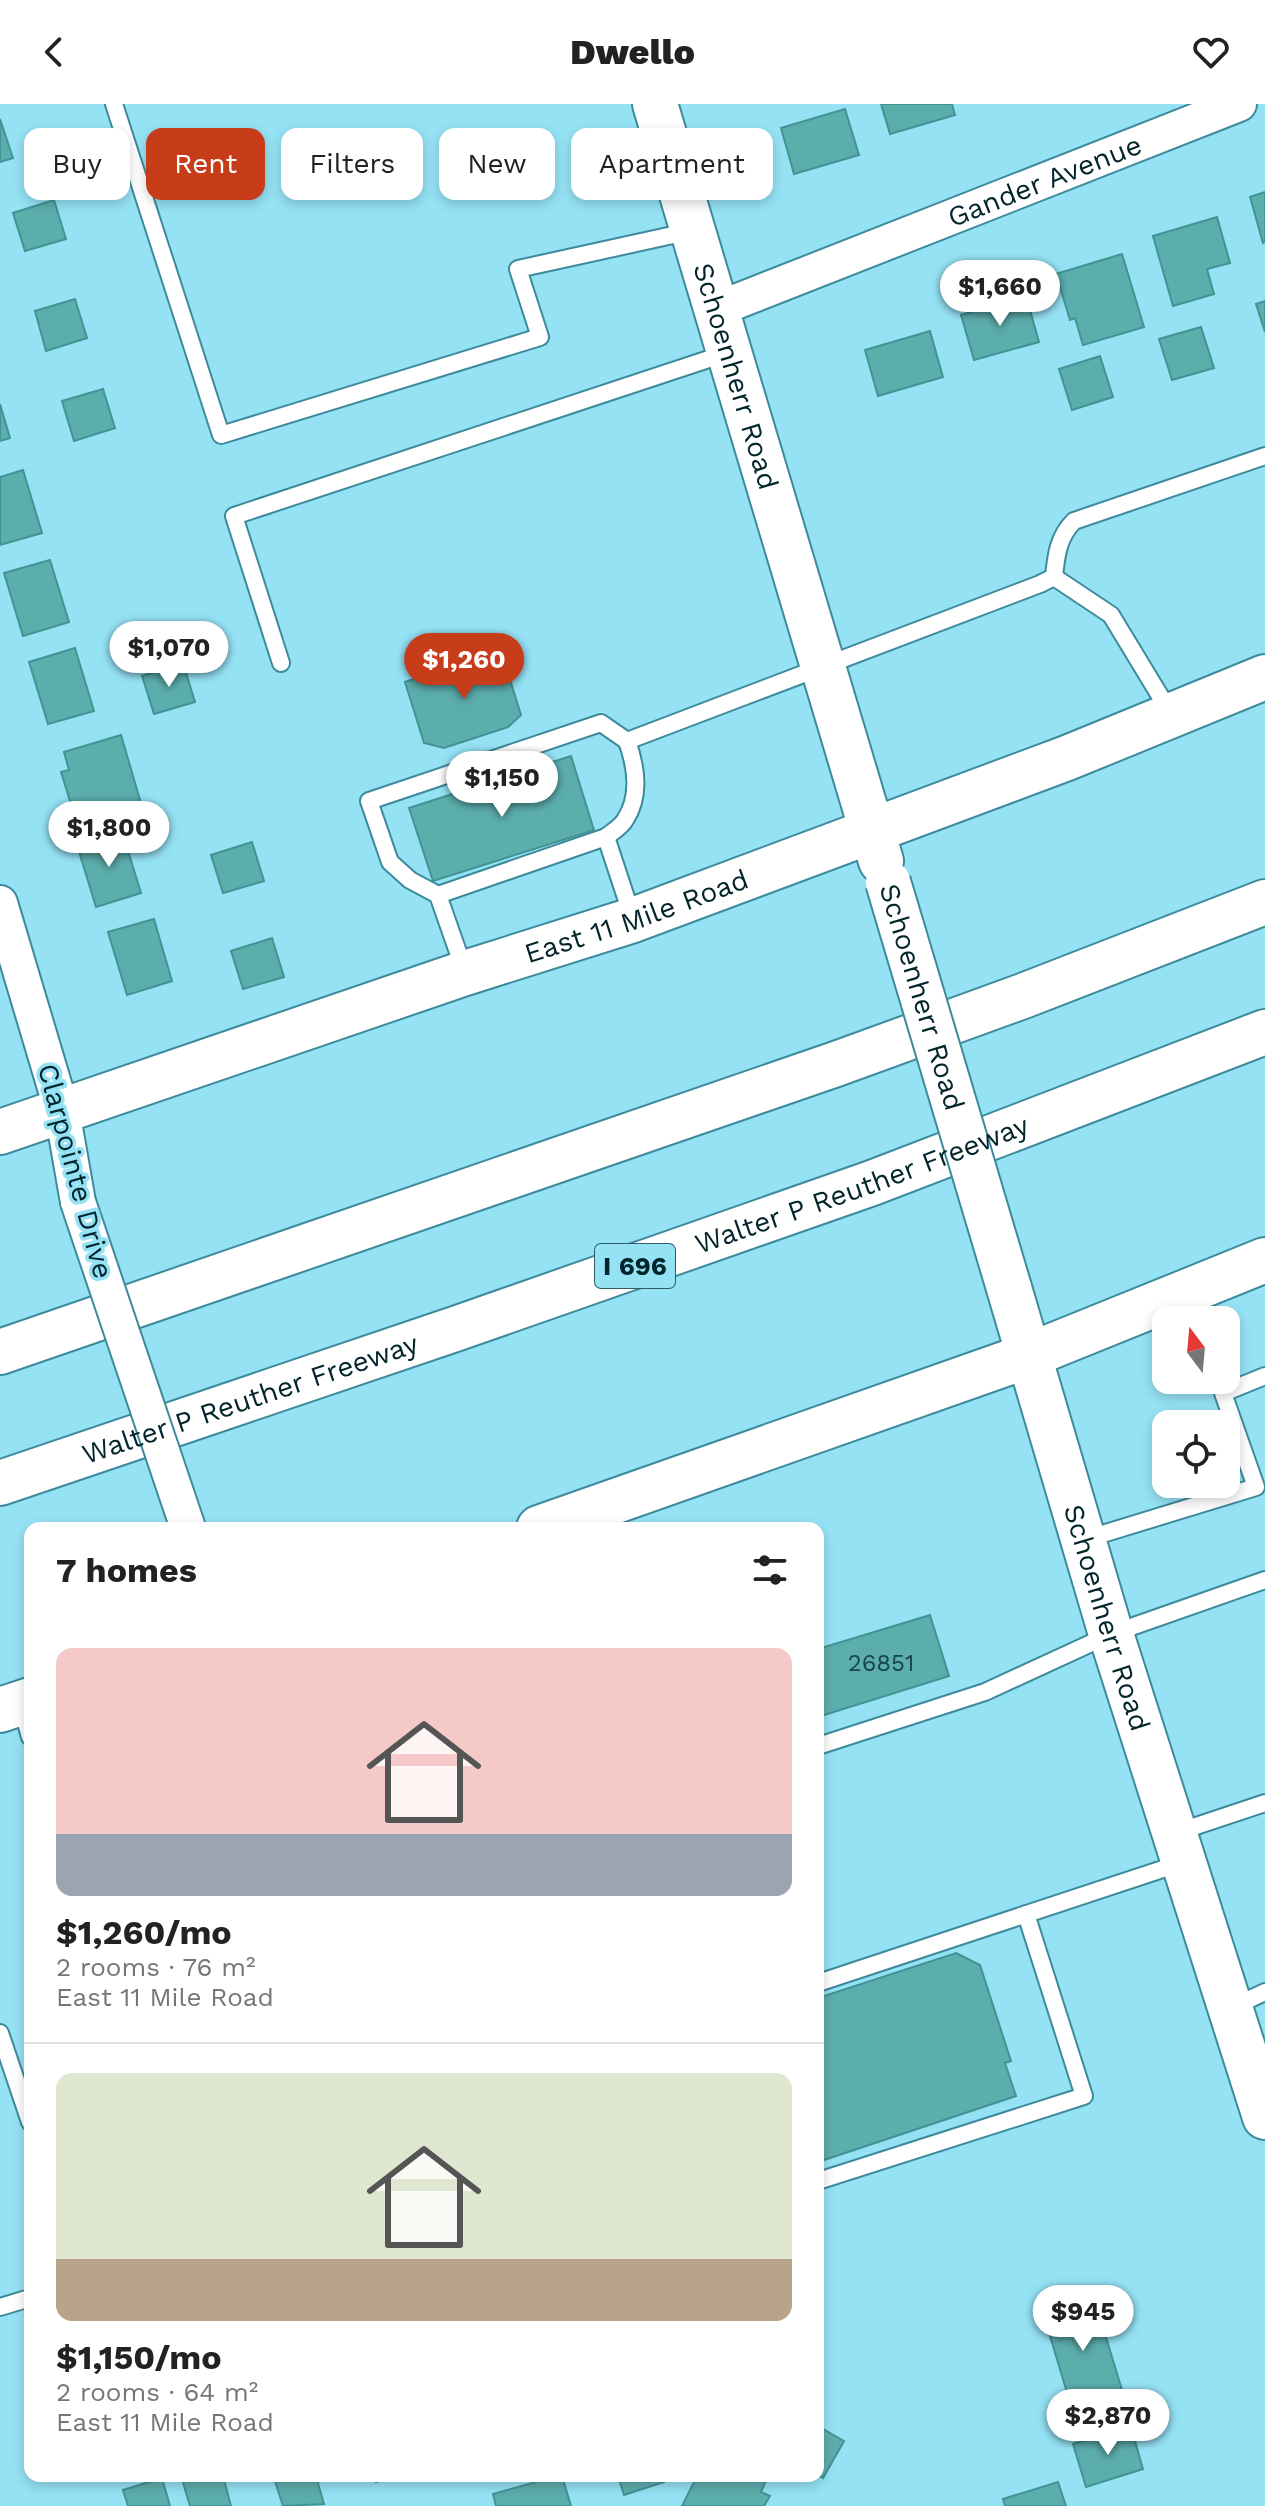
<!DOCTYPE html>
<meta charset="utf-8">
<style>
:root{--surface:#fff;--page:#f2f2f2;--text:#222;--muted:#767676;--line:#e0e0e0;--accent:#c73d1a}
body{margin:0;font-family:"Work Sans",sans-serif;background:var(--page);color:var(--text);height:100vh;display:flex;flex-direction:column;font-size:30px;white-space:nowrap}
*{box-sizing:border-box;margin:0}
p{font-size:26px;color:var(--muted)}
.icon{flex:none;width:44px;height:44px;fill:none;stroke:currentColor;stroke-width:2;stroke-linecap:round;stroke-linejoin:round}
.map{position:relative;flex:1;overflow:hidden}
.sheet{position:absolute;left:24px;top:1418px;width:800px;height:960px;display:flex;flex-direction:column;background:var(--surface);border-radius:16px;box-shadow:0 4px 12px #0003}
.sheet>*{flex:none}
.hud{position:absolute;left:24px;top:24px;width:800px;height:72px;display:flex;gap:16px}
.needle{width:52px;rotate:344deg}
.tools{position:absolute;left:1152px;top:1202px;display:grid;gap:16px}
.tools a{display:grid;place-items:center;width:88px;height:88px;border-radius:16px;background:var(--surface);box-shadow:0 4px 12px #0003;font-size:40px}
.price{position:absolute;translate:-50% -68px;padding:0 18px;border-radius:28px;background:#fff;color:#222;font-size:26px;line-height:52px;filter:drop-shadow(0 2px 4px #0008)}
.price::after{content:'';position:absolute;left:50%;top:48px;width:24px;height:18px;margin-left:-12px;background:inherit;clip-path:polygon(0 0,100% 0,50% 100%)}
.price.active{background:var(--accent);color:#fff}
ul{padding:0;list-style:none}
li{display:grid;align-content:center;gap:16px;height:424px;padding:0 32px}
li+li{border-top:2px solid var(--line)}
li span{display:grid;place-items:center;height:248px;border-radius:16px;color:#555}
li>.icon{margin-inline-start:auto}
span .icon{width:144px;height:144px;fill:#fffc;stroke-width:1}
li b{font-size:34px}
h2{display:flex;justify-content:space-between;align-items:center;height:96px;padding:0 32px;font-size:34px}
.chip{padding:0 28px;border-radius:16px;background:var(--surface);box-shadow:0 4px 12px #0003;font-size:28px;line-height:72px}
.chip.active{background:var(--accent);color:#fff}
header{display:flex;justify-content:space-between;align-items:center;height:104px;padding:0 32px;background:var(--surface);font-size:36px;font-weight:800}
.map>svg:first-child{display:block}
.building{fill:#5caead;stroke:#419493;stroke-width:2}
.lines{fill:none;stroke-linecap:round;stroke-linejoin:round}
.lane-casing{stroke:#3d8a9c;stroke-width:20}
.street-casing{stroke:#3d8a9c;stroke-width:38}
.secondary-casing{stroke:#3d8a9c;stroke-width:48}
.highway-casing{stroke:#3d8a9c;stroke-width:48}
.lane{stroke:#fff;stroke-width:16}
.street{stroke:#fff;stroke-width:34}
.secondary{stroke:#fff;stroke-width:44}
.highway{stroke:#fff;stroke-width:44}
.street-bridge-casing{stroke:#3d8a9c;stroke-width:38;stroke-linecap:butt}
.secondary-bridge-casing{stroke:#3d8a9c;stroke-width:48;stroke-linecap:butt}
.street-bridge{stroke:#fff;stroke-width:34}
.secondary-bridge{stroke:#fff;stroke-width:44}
.labels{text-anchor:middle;stroke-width:7;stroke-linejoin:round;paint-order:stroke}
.number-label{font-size:24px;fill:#18464c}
.shield{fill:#95e2f5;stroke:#2e5d68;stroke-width:2}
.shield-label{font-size:26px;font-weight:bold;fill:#02242b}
.street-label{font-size:28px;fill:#02242b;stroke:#95e2f5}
</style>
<header><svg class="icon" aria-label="back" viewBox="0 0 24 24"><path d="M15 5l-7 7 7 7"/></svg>Dwello<svg class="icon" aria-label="heart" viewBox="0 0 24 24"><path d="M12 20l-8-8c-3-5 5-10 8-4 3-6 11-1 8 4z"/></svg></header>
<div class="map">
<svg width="1265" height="2402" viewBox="0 0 1265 2402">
<rect width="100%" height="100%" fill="#95e2f5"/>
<!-- building -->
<g class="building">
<path d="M881,0h71l3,11 -65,19z"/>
<path d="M845,5l14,46 -65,19 -13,-46z"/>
<path d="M0,15l13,39 -13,4z"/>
<path d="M1265,88v50l-2,1 -13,-46z"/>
<path d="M54,96l12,39 -41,12 -12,-38z"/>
<path d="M1217,113l13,46 -23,6 7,25 -41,12 -20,-70z"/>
<path d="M1122,150l22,73 -61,18 -8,-27 -5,2 -14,-46z"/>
<path d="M1026,192l13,46 -65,18 -13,-45z"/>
<path d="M75,195l12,39 -41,13 -11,-40z"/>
<path d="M1265,197v31l-9,-28z"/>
<path d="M1201,223l13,41 -42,12 -13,-41z"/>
<path d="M930,227l13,46 -65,19 -13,-46z"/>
<path d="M1100,252l13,41 -41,13 -13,-41z"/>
<path d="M103,285l12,39 -41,13 -12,-40z"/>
<path d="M0,300l10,34 -10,3z"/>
<path d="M23,366l19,63 -42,12v-68z"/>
<path d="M50,456l19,62 -46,14 -19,-63z"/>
<path d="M75,544l19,63 -46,13 -19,-62z"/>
<path d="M501,547l20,64 -13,12 -64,21 -20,-5 -19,-61z"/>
<path d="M183,559l12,39 -41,12 -12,-38z"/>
<path d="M121,631l22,75 -64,20 -18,-58 8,-2 -5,-18z"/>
<path d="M571,652l23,74 -161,51 -24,-73z"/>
<path d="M122,727l19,62 -45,14 -19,-62z"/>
<path d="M252,738l12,39 -41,12 -12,-38z"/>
<path d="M154,815l18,62 -45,14 -19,-63z"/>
<path d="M272,834l12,39 -41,12 -12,-38z"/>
<path d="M930,1511l19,61 -131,41v-68z"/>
<path d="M956,1849l24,12 31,96 -6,2 11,33 -198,66v-164z"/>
<path d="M1095,2197l27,89 -51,16 -27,-90z"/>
<path d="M818,2322l26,15 -21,37 -5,-3z"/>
<path d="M1131,2323l12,42 -57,18 -13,-43z"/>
<path d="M181,2372h42l8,30h-41z"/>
<path d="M279,2372h37l8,28 -41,2 -9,-28z"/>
<path d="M374,2372h23l-21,6z"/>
<path d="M540,2372h22l9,30h-75l-3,-12 43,-12 -1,-4z"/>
<path d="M618,2372h45l1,6 -40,13z"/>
<path d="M697,2372h33l6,3 1,-3h31l-7,16 9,4 -6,10h-82z"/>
<path d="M162,2374l8,28h-42l-5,-16z"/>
<path d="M1058,2378l8,24h-61l-2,-7z"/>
</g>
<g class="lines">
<defs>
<g id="lane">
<path d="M114,0l107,331 319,-98 -22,-68 173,-38"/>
<path d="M1054,473l57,38 60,99"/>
<path d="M281,559l-47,-147 493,-163"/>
<path d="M606,733c6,-5 15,-10 19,-17 16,-24 11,-54 2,-79"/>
<path d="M438,791l-28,-15 -20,-18 -21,-61 232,-78 26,18 413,-157 14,-7c2,-21 4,-40 20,-56l191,-65"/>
<path d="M465,868l-27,-77 168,-58 27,82"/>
<path d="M1086,1435l170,-52 -33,-94 42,-17"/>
<path d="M21,1600l9,33"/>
<path d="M818,1642l167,-54 126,-58 154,-54"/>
<path d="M1175,1729l90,-30"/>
<path d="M818,1879l363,-120"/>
<path d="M1233,1903l32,-15"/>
<path d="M0,1929l30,89"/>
<path d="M818,2077l266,-85 -58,-182"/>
<path d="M0,2203l30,-9"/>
</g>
<g id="street">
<path id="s1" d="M715,206l524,-206"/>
<path d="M0,799l62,208 16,91"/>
</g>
<g id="secondary">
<path id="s2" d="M655,0l226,757"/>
<path id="s3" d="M0,1028l465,-159 168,-53 434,-162 198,-81"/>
<path id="s4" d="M1009,1184l102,346 154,483"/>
<path d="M539,1424l491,-173 235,-95"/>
<path d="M0,1606l30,-10"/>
</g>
<g id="highway">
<path d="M0,1248l836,-288 187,-68 242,-94"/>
<path id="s5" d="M0,1379l455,-154 417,-146 393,-151"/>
</g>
</defs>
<!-- lane casing -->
<use href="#lane" class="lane-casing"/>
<!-- street casing -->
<use href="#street" class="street-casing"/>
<!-- secondary casing -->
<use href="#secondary" class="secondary-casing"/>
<!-- highway casing -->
<use href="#highway" class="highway-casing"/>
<!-- lane -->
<use href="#lane" class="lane"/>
<!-- street -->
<use href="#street" class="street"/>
<!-- secondary -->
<use href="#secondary" class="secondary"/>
<!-- highway -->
<use href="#highway" class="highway"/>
<defs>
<path id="street-bridge" d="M78,1098l110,326"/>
<g id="secondary-bridge">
<path id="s6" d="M888,778l121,406"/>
</g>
</defs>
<!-- street-bridge casing -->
<use href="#street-bridge" class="street-bridge-casing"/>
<!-- secondary-bridge casing -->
<use href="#secondary-bridge" class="secondary-bridge-casing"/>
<!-- street-bridge -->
<use href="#street-bridge" class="street-bridge"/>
<!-- secondary-bridge -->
<use href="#secondary-bridge" class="secondary-bridge"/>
</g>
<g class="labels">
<!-- number labels -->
<g class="number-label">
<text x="881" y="1567">26851</text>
</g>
<!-- shield labels -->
<rect class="shield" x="595" y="1140" width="80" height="44" rx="6"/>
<g class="shield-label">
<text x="635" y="1171">I 696</text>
</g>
<!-- street labels -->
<g class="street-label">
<text dy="10" stroke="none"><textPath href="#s1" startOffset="354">Gander Avenue</textPath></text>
<text dy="10" stroke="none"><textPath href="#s2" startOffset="284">Schoenherr Road</textPath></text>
<text dy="10" stroke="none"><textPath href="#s3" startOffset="672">East 11 Mile Road</textPath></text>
<text dy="10" stroke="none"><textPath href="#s6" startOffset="120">Schoenherr Road</textPath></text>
<text transform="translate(76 1067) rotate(75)" y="10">Clarpointe Drive</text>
<text dy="10" stroke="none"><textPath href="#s5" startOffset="912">Walter P Reuther Freeway</textPath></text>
<text dy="10" stroke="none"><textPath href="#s5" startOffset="264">Walter P Reuther Freeway</textPath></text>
<text dy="10" stroke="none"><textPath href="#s4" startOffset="344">Schoenherr Road</textPath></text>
</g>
</g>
</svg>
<div class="tools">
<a><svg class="needle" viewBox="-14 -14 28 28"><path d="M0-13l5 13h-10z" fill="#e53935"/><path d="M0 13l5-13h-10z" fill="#767676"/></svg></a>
<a><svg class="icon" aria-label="locate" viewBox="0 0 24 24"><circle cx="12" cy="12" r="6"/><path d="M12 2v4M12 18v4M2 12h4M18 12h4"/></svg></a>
</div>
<b class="price" style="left:1000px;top:224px">$1,660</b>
<b class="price" style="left:169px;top:585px">$1,070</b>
<b class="price active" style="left:464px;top:597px">$1,260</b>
<b class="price" style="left:502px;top:715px">$1,150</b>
<b class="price" style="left:109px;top:765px">$1,800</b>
<b class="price" style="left:1083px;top:2249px">$945</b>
<b class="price" style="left:1108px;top:2353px">$2,870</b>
<div class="hud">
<a class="chip">Buy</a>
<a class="chip active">Rent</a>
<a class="chip">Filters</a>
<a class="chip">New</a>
<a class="chip">Apartment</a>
</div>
<section class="sheet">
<h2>7 homes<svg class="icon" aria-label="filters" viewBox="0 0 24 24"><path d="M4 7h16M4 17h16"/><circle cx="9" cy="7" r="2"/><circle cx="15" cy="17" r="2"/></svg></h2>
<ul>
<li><span style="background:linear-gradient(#f6c9c9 75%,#9aa5b1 0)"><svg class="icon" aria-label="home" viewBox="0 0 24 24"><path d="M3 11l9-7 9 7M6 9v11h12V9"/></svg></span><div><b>$1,260/mo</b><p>2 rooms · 76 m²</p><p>East 11 Mile Road</p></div></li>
<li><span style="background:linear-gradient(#dfe7d0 75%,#b9a48a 0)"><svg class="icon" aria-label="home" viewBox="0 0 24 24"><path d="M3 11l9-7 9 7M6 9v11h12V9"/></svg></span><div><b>$1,150/mo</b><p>2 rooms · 64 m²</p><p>East 11 Mile Road</p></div></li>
</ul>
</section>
</div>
